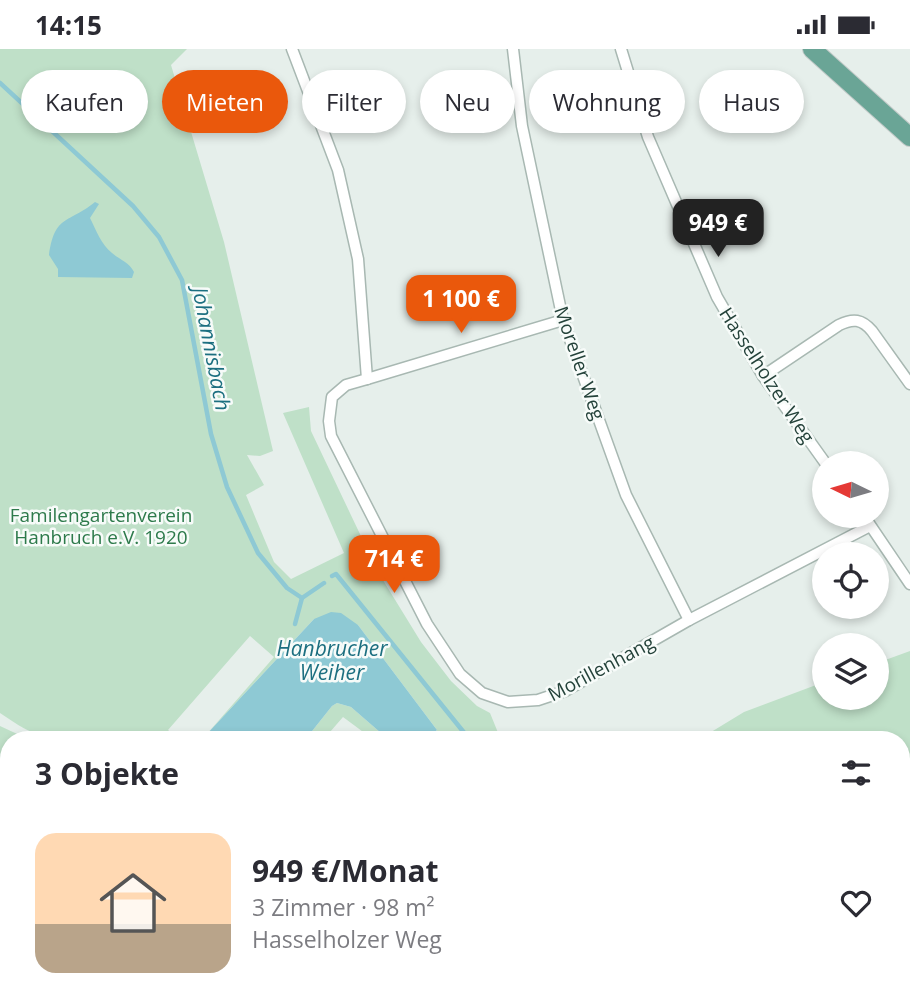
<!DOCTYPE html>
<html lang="de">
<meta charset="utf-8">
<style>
:root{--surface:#fff;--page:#f2f2f3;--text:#2b2b33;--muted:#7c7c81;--accent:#ea580c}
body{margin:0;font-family:"Open Sans",sans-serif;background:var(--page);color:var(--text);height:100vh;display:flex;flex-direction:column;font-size:26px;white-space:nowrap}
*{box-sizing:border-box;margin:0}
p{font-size:23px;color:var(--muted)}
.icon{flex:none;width:38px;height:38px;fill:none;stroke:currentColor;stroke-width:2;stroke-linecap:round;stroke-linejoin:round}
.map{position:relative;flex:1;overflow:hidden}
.sheet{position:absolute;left:0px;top:682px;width:910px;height:275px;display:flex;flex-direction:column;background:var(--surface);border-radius:28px 28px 0 0;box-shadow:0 4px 10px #0003}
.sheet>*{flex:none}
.guide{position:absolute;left:21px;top:21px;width:868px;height:63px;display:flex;gap:14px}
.needle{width:46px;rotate:275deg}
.buttons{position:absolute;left:812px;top:402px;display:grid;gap:14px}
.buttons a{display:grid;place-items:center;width:77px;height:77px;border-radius:50%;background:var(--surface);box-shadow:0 4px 10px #0003;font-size:35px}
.price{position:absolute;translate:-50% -60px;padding:0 16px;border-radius:14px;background:var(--accent);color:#fff;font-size:23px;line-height:46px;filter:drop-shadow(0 2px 4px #0008)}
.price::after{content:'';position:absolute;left:50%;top:42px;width:21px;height:16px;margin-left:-10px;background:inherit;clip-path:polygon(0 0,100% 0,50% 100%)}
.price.selected{background:#222;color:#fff}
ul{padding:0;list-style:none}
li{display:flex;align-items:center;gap:21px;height:175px;padding:0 35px}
li span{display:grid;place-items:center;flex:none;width:196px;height:140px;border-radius:21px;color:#555}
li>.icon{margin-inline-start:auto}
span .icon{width:84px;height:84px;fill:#fffc;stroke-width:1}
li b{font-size:30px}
h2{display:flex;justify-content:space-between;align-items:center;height:84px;padding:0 35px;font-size:30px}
.tag{padding:0 24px;border-radius:32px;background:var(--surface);box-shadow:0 4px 10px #0003;font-size:24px;line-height:63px}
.tag.selected{background:var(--accent);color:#fff}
.status{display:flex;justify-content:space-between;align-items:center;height:49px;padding:0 35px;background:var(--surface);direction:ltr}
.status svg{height:19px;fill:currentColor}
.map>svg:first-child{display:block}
.green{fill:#bfe0c8}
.water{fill:#8ec9d4}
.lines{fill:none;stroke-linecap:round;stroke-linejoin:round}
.stream{stroke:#8ec9d4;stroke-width:4.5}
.street-casing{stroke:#a8b8b2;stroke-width:13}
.primary-casing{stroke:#c2cac8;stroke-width:20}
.street{stroke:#fff;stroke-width:10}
.primary{stroke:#6aa596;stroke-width:18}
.labels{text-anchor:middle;stroke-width:5;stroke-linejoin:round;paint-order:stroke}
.street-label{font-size:19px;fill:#24423a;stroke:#f7fbf9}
.park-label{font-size:19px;fill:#2d7a4b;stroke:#f7fbf9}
.water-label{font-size:21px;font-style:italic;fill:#1c6f80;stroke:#f7fbf9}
</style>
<div class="status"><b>14:15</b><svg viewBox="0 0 49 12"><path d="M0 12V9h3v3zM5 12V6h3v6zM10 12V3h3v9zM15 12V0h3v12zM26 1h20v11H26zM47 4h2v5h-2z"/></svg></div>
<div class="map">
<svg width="910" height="956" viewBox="0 0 910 956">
<rect width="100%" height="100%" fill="#e6efeb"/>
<!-- green -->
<g class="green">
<path d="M0,0h187l-16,16 53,177 49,209 -13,5 -13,-1 17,30 -18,10 28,67 17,17 53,-26 -61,-140 26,-6 2,24 67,141 43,70 30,39 26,25 13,7 11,27h-76l12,-10 -79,-105 -44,-6 -108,116 2,5h-6l4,-5 68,-78 -24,-21 -82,94 13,10c-46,0 -97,5 -143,-6 -14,-4 -26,-13 -38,-21z"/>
<path d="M910,602v112l-9,14v-37h-203l46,-28 80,-30v16h53v-35z"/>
<path d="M337,654l14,4 38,33h-15l-31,-23 -20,23h-18l27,-34z"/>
<path d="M0,677l28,13 -19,1v25l-9,14z"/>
<path d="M9,732v162l-9,-4v-144z"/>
<path d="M910,817v35l-9,15v-38z"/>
<path d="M0,921l9,2v25h112l34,8h-155z"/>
<path d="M724,948l2,4 -11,4h-478l-39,-7z"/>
<path d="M769,949h82l4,7h-98z"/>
</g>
<!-- water -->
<g class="water">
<path d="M95,153l4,2 -9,14c6,12 11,26 22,35 8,7 17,9 22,19l-2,6 -74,-1v-8l-9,-14c6,-41 19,-31 46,-53z"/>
<path d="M331,563l10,1 17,12 79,105 -12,10h-36l-38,-33 -14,-4 -5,3 -27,34h-97l-2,-5 108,-116z"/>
</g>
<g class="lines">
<!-- stream -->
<g class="stream">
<path d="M0,34l133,123 26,31 23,43 29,154 16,53 31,66 29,35 15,10 22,-15"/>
<path d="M332,527l4,-2 134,166"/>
<path d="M295,575l7,-26"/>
</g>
<defs>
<g id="street">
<path d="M292,0l46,121 20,89 9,120 -21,6 -14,12 -3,24 2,15 96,188 33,50 22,19 26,9 30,-2 27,-9 124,-71 181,-94"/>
<path d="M513,0l9,77 41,194 63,175 63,125"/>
<path d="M621,0l27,88 69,160 46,79 63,88"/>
<path d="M763,327l76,-51c14,-7 23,-6 33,6l38,53"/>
<path d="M367,330l196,-59"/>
<path d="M864,467l46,68"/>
</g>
<g id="primary">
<path d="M812,0l98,88"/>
<path d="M901,772l9,-17"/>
<path d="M0,908l9,3"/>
<path d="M157,948l44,8"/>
<path d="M734,956l16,-8"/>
</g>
</defs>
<!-- street casing -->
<use href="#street" class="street-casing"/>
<!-- primary casing -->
<use href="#primary" class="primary-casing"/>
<!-- street -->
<use href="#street" class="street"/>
<!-- primary -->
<use href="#primary" class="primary"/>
</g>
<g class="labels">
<!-- street labels -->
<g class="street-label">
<text transform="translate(580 314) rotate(71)" y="7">Moreller Weg</text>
<text transform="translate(767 326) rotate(57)" y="7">Hasselholzer Weg</text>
<text transform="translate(601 619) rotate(-28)" y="7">Morillenhang</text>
</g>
<!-- park labels -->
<g class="park-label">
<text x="101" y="473">Familengartenverein<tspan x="101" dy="22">Hanbruch e.V. 1920</tspan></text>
</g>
<!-- water labels -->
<g class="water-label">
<text transform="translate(211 300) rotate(79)" y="7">Johannisbach</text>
<text x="332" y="607">Hanbrucher<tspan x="332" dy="24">Weiher</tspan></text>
</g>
</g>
</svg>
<div class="buttons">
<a><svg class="needle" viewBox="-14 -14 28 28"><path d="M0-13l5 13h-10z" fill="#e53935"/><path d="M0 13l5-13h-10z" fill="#7c7c81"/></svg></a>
<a><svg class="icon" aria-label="locate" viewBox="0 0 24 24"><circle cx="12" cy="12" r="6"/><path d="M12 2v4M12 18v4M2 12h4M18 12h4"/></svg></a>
<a><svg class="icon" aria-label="layers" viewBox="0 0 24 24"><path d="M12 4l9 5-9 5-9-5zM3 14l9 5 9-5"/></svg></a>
</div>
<b class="price selected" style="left:718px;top:210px">949 €</b>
<b class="price" style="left:461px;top:286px">1 100 €</b>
<b class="price" style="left:394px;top:546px">714 €</b>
<div class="guide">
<a class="tag">Kaufen</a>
<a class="tag selected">Mieten</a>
<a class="tag">Filter</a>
<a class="tag">Neu</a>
<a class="tag">Wohnung</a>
<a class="tag">Haus</a>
</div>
<section class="sheet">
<h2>3 Objekte<svg class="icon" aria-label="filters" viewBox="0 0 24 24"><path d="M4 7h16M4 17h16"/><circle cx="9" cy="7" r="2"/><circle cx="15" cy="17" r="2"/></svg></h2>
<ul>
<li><span style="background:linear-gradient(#ffd9b3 65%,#b9a48a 0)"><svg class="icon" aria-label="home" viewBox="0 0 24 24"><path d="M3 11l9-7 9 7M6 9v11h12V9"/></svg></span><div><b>949 €/Monat</b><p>3 Zimmer · 98 m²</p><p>Hasselholzer Weg</p></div><svg class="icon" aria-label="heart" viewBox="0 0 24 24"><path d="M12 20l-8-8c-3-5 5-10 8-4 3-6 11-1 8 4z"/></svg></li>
</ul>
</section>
</div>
